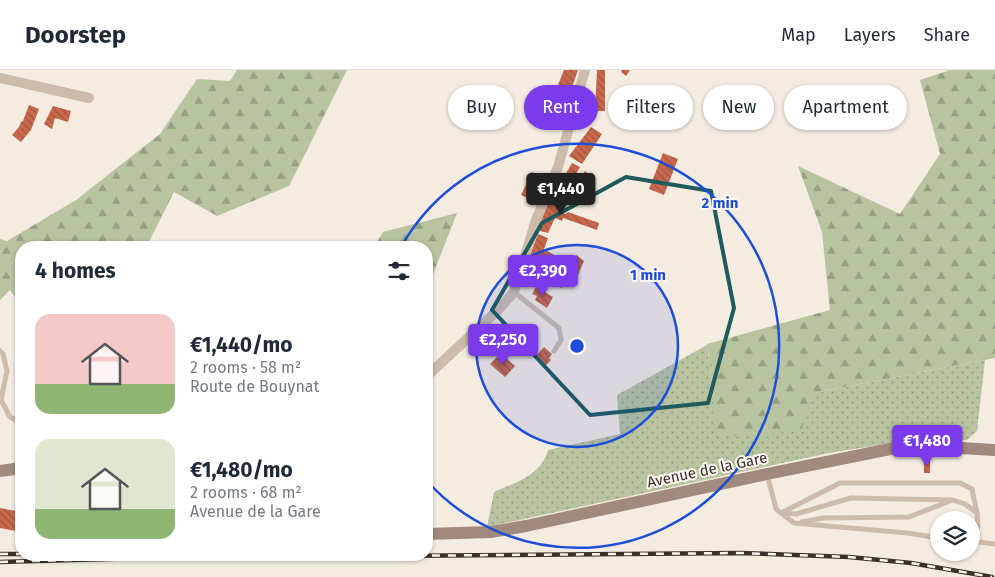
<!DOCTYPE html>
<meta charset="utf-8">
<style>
:root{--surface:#fff;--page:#f2f2f3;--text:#1f2937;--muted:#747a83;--line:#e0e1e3;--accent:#7c3aed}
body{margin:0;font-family:"Fira Sans",sans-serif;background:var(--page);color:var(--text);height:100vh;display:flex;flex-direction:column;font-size:19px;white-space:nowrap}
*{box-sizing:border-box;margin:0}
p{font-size:16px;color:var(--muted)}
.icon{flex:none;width:28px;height:28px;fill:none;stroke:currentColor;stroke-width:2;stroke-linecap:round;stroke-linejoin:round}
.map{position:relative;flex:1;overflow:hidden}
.sheet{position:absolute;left:15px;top:171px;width:418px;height:320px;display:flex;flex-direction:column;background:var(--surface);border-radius:20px;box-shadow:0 1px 4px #0004}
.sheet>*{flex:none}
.guide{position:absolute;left:448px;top:15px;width:472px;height:45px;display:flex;gap:10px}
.tools{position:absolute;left:930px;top:441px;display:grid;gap:10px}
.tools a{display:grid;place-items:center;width:50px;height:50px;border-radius:50%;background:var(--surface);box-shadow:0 1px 4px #0004;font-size:25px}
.price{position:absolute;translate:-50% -42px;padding:0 11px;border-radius:5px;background:var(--accent);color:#fff;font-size:16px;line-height:32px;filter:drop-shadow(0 1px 2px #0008)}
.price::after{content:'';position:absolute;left:50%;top:30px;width:15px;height:11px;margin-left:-8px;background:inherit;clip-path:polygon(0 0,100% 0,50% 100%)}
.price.current{background:#222;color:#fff}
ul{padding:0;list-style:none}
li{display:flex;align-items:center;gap:15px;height:125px;padding:0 20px}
li span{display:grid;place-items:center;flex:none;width:140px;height:100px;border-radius:15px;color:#555}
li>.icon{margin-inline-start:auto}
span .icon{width:60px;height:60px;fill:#fffc;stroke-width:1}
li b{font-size:21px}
h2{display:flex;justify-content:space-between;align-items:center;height:60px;padding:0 20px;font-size:21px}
.chip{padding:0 18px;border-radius:22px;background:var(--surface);box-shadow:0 1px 4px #0004;font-size:18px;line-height:45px}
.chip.current{background:var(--accent);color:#fff}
header{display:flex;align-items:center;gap:30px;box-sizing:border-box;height:70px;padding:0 25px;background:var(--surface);border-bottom:1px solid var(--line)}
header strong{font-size:24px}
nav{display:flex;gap:28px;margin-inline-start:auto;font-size:18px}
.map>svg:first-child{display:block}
.grass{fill:url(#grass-dots)}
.forest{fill:url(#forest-firs)}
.building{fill:url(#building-back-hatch)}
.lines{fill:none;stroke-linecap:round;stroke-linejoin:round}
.lane{stroke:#cdbbac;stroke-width:5}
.street{stroke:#cdbbac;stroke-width:10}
.secondary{stroke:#a18a7d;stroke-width:12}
.rail-casing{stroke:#3b302b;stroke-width:4.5}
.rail{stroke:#fbf5ee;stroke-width:2.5;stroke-dasharray:8;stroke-linecap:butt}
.marked{fill:none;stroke:#1f5a5e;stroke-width:4;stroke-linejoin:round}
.ring{fill:none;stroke:#1d4ed8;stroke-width:2.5}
.labels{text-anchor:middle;stroke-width:4;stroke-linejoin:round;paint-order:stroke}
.street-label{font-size:15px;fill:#3b302b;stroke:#fbf5ee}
.centre{fill:#1d4ed8;stroke:#fbf5ee;stroke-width:2.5}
.ring-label{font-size:15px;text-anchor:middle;font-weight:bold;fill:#1d4ed8;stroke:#fbf5ee;stroke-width:4;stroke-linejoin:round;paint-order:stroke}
</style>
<header>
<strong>Doorstep</strong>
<nav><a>Map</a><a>Layers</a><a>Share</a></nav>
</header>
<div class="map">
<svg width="995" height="507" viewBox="0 0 995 507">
<defs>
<pattern id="grass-dots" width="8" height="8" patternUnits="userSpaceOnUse" patternTransform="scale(1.25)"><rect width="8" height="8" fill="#b8c4a0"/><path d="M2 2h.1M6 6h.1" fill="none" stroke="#97a083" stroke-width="1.8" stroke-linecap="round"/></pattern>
<pattern id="forest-firs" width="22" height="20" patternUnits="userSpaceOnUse" patternTransform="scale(1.25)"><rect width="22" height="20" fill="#b8c4a0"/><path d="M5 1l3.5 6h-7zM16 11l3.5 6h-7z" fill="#97a083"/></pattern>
<pattern id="building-back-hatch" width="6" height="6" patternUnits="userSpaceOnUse" patternTransform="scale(1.25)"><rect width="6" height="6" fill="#c8694b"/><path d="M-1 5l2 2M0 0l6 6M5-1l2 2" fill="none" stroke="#a4573f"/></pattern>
</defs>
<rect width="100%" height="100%" fill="#f4ebe1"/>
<!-- grass -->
<path class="grass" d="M707,275l6,46v39l100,-37 172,-33 -8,71 -10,9h-56l-82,13 -342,74 7,-35c22,-10 47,-16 54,-42l72,-16 -3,-39z"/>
<!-- forest -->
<g class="forest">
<path d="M237,0h110l-58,116 -72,30 -43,-24 -26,52 6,3 -133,1v58l-11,-16 -10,10v-61l7,2 69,-41 84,-66 37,-55 33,2z"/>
<path d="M950,0h45v288l-182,35 -12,38 -72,5 -16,-5v-40l-6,-47 123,-34 -8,-78 -24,-66 102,48 40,-60 -20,-74z"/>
<path d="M457,143l-25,64 -6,4v-33l-52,-1 9,-15z"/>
<path d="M21,303v37c-10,-10 -5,-26 0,-37z"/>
</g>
<!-- building -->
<g class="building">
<path d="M564,0h14l-7,20 -13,-5z"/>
<path d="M597,0h8v41h-10z"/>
<path d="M622,0h8l-4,6 -5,-4z"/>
<path d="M29,35l10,4 -8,21 -10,12 -9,-7 7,-8 2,-5 2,-1z"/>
<path d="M53,36l18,5 -3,11 -13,-4 -3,11 -8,-5z"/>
<path d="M591,57l11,7 -20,30 -13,-8z"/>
<path d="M663,83l15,6 -14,36 -15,-6z"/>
<path d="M572,93l8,4 -14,24 -8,-4z"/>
<path d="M585,101l4,3 -4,5 -4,-2z"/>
<path d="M532,102l11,5 -11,23 -11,-5z"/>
<path d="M554,116l6,3 -3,6 2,1 -3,5 4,2 2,-3 4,3 -2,4 -3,-2 -3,6 7,3 3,-2 31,11 -2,7 -34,-12 -1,3 -7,-3 -7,15 -8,-2 -1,-4z"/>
<path d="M562,120l4,3 -3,7 -4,-2z"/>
<path d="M538,164l10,4 -4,11 22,13 5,2 5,-9 8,6 -6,14 -1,-1 -5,9 -6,-4 -5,9 -9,-6 -2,3 -14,-8 1,-3 -9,-5 5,-9 -4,-2z"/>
<path d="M536,217l17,10 -6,11 -12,-8 2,-4 -5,-2z"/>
<path d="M532,256l3,8 -15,6v4h-10v-4l-11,-7 4,-6 7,5v-4h11l-1,5z"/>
<path d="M492,262l4,5 -7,7 -5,-5z"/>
<path d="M544,277l8,7 -3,4 2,2 -6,6 -10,-9z"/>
<path d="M497,287l4,4 4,-4 10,9 -10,11 -15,-13z"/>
<rect x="924" y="391" width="6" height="12"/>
<path d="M0,438l21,4v20l-21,-4z"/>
</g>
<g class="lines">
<!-- lane -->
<g class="lane">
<path d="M514,222l45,36 2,12 -7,11"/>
<path d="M0,281l3,3 4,17 -6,29 9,17 11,6"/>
<path d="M767,404l9,35 5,4 15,1 55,-16 102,2 12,4 12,9"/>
<path d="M802,452l21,-4 86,-1 41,-16"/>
<path d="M939,468l-32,-5 -113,-10 -13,-10 59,-30h120l12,6 5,24 1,14 -7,9"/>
<path d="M971,471l24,3"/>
</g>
<!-- street -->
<g class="street">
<path d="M0,8l89,20"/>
<path d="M426,307l73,-68 15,-17 22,-72 22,-53 27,-97"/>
</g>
<!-- secondary -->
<g class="secondary">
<path d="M0,401l21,-3"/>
<path d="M426,464l65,-2 35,-6 241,-52 128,-26 48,-1 52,3"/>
</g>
<defs>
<g id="rail">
<path d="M0,484h21"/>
<path d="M0,492l144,-4 597,-5 108,4 62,6 81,14"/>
</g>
</defs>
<!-- rail casing -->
<use href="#rail" class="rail-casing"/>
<!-- rail -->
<use href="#rail" class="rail"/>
</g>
<!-- marked area -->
<path class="marked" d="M626,107l85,14 23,117 -26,95 -118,12 -98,-105 50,-87z"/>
<!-- distance rings -->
<circle cx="577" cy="276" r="101" fill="#1d4ed8" fill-opacity=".12"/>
<g class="ring">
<circle cx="577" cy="276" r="101"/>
<path d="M401 177A202 202 0 1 1 427 411"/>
</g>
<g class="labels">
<!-- street labels -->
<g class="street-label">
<text transform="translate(707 400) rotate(-12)" y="5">Avenue de la Gare</text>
</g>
</g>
<circle cx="577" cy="276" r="8" class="centre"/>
<g class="ring-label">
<text x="720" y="138">2 min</text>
<text x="648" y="210">1 min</text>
</g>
</svg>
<div class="tools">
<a><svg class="icon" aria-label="layers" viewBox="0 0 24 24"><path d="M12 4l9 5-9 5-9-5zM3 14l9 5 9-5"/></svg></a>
</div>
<b class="price current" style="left:561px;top:145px">€1,440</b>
<b class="price" style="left:543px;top:227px">€2,390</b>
<b class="price" style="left:503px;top:296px">€2,250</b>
<b class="price" style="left:927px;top:397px">€1,480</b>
<div class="guide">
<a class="chip">Buy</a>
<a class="chip current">Rent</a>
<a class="chip">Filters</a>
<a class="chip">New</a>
<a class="chip">Apartment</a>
</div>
<section class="sheet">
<h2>4 homes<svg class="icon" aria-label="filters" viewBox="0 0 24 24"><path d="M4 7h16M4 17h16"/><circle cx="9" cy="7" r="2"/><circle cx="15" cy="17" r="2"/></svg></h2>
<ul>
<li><span style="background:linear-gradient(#f6c9c9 70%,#8fb573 0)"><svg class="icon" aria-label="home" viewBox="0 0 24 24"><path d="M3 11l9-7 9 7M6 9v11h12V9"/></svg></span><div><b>€1,440/mo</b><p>2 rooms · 58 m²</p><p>Route de Bouynat</p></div></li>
<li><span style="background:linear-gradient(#dfe7d0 70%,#8fb573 0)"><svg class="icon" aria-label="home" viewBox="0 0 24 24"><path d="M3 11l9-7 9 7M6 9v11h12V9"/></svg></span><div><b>€1,480/mo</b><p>2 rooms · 68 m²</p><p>Avenue de la Gare</p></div></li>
</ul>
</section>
</div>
